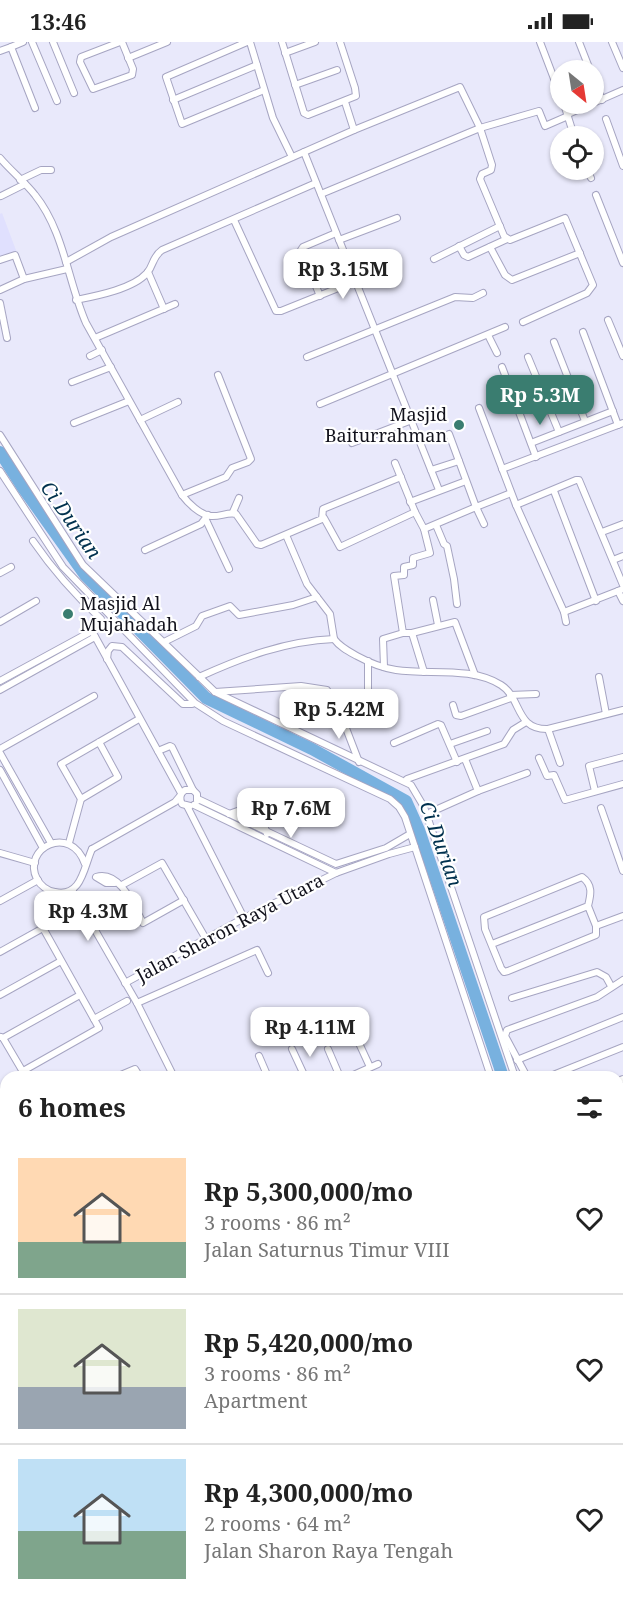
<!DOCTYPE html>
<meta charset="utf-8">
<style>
:root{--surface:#fff;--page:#f6f6f6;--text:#222;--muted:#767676;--line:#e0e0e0;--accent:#3a7d70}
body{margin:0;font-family:"Noto Serif",serif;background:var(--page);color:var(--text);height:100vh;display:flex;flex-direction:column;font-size:22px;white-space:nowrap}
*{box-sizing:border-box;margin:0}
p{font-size:20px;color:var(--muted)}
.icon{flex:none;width:33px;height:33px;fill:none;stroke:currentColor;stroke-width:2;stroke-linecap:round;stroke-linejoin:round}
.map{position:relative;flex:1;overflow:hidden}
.side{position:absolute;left:0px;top:1029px;width:624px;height:536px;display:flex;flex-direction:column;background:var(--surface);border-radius:18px 18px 0 0;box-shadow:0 2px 4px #0004}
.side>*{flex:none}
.needle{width:39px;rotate:150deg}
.controls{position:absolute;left:550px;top:18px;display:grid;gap:12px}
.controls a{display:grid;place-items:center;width:54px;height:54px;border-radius:50%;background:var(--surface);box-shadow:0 2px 4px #0004;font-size:30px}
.price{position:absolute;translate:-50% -51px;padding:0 14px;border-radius:12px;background:#fff;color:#222;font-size:20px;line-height:39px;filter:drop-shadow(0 2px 3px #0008)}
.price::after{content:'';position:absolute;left:50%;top:36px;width:18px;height:14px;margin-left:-9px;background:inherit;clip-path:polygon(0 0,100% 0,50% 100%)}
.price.active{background:var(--accent);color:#fff}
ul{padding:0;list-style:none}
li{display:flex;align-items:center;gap:18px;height:150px;padding:0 18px}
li+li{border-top:2px solid var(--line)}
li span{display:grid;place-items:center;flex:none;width:168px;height:120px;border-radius:0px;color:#555}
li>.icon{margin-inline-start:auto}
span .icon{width:72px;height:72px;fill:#fffc;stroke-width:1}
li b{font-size:26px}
h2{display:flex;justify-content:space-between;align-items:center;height:72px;padding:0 18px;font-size:26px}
.status{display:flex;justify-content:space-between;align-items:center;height:42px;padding:0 30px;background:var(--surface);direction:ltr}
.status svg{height:16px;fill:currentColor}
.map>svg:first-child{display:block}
.built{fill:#e0e0fe}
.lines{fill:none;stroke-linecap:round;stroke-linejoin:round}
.river{stroke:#78b1df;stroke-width:12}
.minor-casing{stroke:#a6a5c2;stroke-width:8}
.tertiary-casing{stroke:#a6a5c2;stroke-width:10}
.minor{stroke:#fff;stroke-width:6}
.tertiary{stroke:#fff;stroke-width:8}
.poi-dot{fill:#3a7d70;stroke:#fff;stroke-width:2}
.labels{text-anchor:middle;stroke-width:4.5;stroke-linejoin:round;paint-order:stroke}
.poi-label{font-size:18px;fill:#11111b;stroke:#fff;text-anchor:end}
.street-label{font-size:18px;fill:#11111b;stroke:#fff}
.water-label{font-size:20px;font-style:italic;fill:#01314e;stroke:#fff}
</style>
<div class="status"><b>13:46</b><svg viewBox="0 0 49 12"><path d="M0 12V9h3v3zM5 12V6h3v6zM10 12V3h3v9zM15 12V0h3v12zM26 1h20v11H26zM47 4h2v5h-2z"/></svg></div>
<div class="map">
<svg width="623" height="1564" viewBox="0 0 623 1564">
<rect width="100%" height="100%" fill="#e9e9fb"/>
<!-- built -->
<path class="built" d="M2,171l15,40 -17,5v-44z"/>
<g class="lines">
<!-- river -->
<g class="river">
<path d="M0,410l23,36 62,87 121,123 106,51 94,52 13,29 84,247"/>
<path d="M618,1199l5,4"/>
<path d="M0,1457l6,14"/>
<path d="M37,1558l2,6"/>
</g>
<defs>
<g id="minor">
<path d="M23,0l-12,5 24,61"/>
<path d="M32,0l25,59"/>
<path d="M53,0l21,51"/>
<path d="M120,0l-39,15 -1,5 13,27 39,-14 1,-6 -11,-27"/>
<path d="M247,0l-81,35 16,47 82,-34"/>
<path d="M250,0l23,76 19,39"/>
<path d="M282,0l22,71 4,2 48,-19 -1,-8 -15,-46"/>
<path d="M540,0l21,55"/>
<path d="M579,0l11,28"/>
<path d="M612,0l11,26"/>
<path d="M0,9l11,-4"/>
<path d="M285,11l30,-11"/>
<path d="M128,16l39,-16"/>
<path d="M594,38l8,20"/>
<path d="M295,43l42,-15"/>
<path d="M173,58l84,-35"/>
<path d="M345,60l9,28"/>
<path d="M564,62l10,32"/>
<path d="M568,72l55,-24"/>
<path d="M606,77l17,47"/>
<path d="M304,110l135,338"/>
<path d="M0,116c11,13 25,24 35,37 29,36 33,87 51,128l96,172c6,8 18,20 29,21 8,1 17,-4 25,-2l21,30 4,1 61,-26 1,-10 78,-32"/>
<path d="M587,128l4,8"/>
<path d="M20,138l21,-10h10"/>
<path d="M321,152l159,-66 59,-17 6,15 23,-10"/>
<path d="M596,153l27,68"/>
<path d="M1,154l24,-12"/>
<path d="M234,178l42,91h5l112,-45"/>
<path d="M339,198l58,-22"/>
<path d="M459,204l5,9 4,2 39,-18"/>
<path d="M490,205l15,28 7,5 68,-27"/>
<path d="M434,217l66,-33"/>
<path d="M0,218l15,-5 9,24"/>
<path d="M66,220l45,-25 243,-107 106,-43 20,41 12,37 -1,5 -9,4 -2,5 24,57 6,4 55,-22 28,67 -6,8 -64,29"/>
<path d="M148,230l16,37"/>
<path d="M0,248l24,-11 43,-10"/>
<path d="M320,254l-19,-46 2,-3 33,-14"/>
<path d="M76,258c20,-4 57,-11 71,-27 7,-8 5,-16 15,-23l154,-67"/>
<path d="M0,261l7,35"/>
<path d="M608,278l15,36"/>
<path d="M583,290l35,93"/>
<path d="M488,293l9,18"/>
<path d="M95,296l80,-34"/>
<path d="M554,300l31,79"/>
<path d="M90,314l12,-6"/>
<path d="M307,315l148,-60 18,1 10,-5"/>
<path d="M528,315l31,75"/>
<path d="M502,325l34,90"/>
<path d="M72,340l39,-15"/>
<path d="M320,362l185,-77"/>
<path d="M479,366l37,97 48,107 59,-23"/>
<path d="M140,378l38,-18"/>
<path d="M74,381l55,-22"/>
<path d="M449,392l27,73 35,-14"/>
<path d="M0,393l83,130 132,127 196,93 13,22 91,270"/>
<path d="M352,401l60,-23"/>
<path d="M531,401l82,-32"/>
<path d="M395,421l20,49 9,17 52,-22 8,17"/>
<path d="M502,427l121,-46"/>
<path d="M431,428l28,-9"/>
<path d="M0,429l63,96 132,136 28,18 167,78 9,8 6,10 86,260"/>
<path d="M554,449l42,110"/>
<path d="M182,453l44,-18 6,-9 16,-6 3,-3 -33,-84"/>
<path d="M410,460l56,-21"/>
<path d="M516,463l60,-25h3l44,105"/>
<path d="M233,470l6,-14"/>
<path d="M324,476l16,29 75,-35"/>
<path d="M206,478l23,49"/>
<path d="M436,483l8,19 3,2 7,33 3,25"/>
<path d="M602,490l21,-8"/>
<path d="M286,493l21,49 23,30 4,25c6,8 14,12 23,17 11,6 25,12 39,14 33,5 75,-4 105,15 21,13 14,45 47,44l75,-19"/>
<path d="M145,508l56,-26 7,-9"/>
<path d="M613,518l10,-4"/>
<path d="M0,531l11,-6"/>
<path d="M618,549l5,10"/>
<path d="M433,558l5,25"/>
<path d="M564,570l2,10"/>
<path d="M0,580l36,-21"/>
<path d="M92,589l89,162"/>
<path d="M412,591h-9l-9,-57 10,-1v-8l9,-2v-7l17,-5 -6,-24"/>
<path d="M164,600l32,-16 6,-10 28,-10 9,9 54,-10 24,-8"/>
<path d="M107,617l1,-8 4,-5 10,1 61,57h9"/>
<path d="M384,625l-1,-28 20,-6"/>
<path d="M424,630l-12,-39 43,-11 20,53"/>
<path d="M199,635c44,-20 87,-36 135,-38"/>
<path d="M599,635l7,37"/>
<path d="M0,639l92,-50 9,-8v-4c-26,-24 -48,-49 -68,-78"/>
<path d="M0,648l95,-53"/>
<path d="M215,650l86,-6 26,4 12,20 20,52"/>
<path d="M510,653l26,-1"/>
<path d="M453,663l3,10 5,1 50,-18"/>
<path d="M339,668l25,-12 4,-5v-32"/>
<path d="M548,687l12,34"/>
<path d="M99,700l19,35 -37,22 -20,-35 78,-45"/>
<path d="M394,701l44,-19 3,1 16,37"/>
<path d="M450,702l37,-13"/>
<path d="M0,707l94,-53"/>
<path d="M158,709l12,-5 2,1 21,43"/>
<path d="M0,711l51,90"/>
<path d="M539,716l8,18 7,-1 11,25 58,-16"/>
<path d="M465,717l13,32 49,-18"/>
<path d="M0,728l43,78"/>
<path d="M407,737l97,-35 9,-14 13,-8"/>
<path d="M595,749l-6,-25 34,-9"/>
<path d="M198,757l138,65 50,-16 24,-14"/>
<path d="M194,763l142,68 53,-19 26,-7"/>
<path d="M187,764l57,112"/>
<path d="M190,764l-8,-2c-3,-6 -2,-10 3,-14h8l4,4v7"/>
<path d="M601,766l22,63"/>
<path d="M431,770l47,-21"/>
<path d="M229,772l28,-10 10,30"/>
<path d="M69,801l12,-44"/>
<path d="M92,807l83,-47 5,-6"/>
<path d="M0,811l35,10"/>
<path d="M85,822c-14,-41 -64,-16 -48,15 3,6 10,12 18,13 27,6 29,-26 37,-43"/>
<path d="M115,841h-9l-10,-6c24,-7 38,29 47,46l41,-23"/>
<path d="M122,843l40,-22 44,76"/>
<path d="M72,848l65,113 37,74"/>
<path d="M0,859l38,-21"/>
<path d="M596,884l27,-10"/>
<path d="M492,902l96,-38 8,20v9l-88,36 -4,1 -3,-4 -16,-39 -1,-12 98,-40c11,8 9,17 6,29"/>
<path d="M0,910l43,-24 11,-36"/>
<path d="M125,941l119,-65 92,-45"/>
<path d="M0,953l61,-34"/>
<path d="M512,956l85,-26 9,5 5,9"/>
<path d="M137,961l120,-53 11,23"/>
<path d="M94,977l33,-18"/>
<path d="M1,995l2,1 23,39"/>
<path d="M3,996l77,-43"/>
<path d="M358,999l12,26"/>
<path d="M292,1007l13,28"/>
<path d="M328,1007l12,28"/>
<path d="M259,1014l9,21"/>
<path d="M517,1018l106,-43"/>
<path d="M23,1029l76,-43 -56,-100"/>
<path d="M116,1035l19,-8 5,8"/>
<path d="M349,1035l29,-13"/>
<path d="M527,1035l-22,-41 2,-6 90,-33 26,-17"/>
<path d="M548,1035l75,-30"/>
<path d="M618,1039l5,-2"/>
<path d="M618,1068l5,-2"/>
<path d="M0,1075l6,-3"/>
<path d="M618,1098l5,-3"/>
<path d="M618,1126l5,-2"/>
<path d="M0,1141l6,11"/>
<path d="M618,1156l5,-2"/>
<path d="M618,1169l5,5"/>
<path d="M618,1181l5,4"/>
<path d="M618,1212l5,5"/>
<path d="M4,1217l2,-1"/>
<path d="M618,1228l5,-3"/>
<path d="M0,1311l6,-3"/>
<path d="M618,1322l5,9"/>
<path d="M0,1348l6,-3"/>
<path d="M618,1383l5,9"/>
<path d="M0,1388l6,-2"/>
<path d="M618,1400l5,-3"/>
<path d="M0,1433l6,8"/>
<path d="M618,1434l5,-3"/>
<path d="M618,1468l5,-3"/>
<path d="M0,1487l6,14"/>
<path d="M618,1502l5,-3"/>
<path d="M618,1547l5,10"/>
<path d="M57,1558l2,6"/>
<path d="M251,1558l1,5"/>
<path d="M362,1558l4,6"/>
<path d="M462,1558l3,6"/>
<path d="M557,1558v1"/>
<path d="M20,1564l6,-1"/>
<path d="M140,1564l8,-6"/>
</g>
<g id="tertiary">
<path d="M0,1236l6,11"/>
<path d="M192,1558l3,6"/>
</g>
</defs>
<!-- minor casing -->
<use href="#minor" class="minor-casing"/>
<!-- tertiary casing -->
<use href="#tertiary" class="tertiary-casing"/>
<!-- minor -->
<use href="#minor" class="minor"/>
<!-- tertiary -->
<use href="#tertiary" class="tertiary"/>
</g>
<!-- markers -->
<g class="poi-dot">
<circle cx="459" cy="383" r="6"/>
<circle cx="68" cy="572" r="6"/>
</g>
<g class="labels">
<!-- poi labels -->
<g class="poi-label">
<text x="447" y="379">Masjid<tspan x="447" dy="21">Baiturrahman</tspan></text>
<text x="80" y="568" text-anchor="start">Masjid Al<tspan x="80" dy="21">Mujahadah</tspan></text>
</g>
<!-- street labels -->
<g class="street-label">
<text transform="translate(230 886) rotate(-28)" y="6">Jalan Sharon Raya Utara</text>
</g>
<!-- water labels -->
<g class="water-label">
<text transform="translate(71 478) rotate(55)" y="7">Ci Durian</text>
<text transform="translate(441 802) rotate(70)" y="7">Ci Durian</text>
</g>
</g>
</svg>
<div class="controls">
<a><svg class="needle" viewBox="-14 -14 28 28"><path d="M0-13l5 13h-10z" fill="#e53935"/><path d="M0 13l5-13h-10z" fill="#767676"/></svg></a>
<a><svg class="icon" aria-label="locate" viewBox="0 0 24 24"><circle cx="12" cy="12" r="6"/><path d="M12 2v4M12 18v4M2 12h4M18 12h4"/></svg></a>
</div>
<b class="price" style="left:343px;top:258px">Rp 3.15M</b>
<b class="price active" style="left:540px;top:384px">Rp 5.3M</b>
<b class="price" style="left:339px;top:698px">Rp 5.42M</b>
<b class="price" style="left:291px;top:797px">Rp 7.6M</b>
<b class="price" style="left:88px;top:900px">Rp 4.3M</b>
<b class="price" style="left:310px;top:1016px">Rp 4.11M</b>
<section class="side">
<h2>6 homes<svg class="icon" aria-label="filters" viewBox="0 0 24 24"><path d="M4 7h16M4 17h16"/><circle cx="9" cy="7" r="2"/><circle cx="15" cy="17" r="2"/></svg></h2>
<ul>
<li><span style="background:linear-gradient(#ffd9b3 70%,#7fa58c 0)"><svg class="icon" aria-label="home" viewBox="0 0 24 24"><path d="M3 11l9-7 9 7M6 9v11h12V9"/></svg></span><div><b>Rp 5,300,000/mo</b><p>3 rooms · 86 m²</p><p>Jalan Saturnus Timur VIII</p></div><svg class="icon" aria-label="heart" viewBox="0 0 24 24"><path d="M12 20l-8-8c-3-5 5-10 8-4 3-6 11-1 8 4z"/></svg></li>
<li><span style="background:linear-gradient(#dfe7d0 65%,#9aa5b1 0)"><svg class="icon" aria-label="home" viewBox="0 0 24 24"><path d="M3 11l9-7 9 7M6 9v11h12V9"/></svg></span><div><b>Rp 5,420,000/mo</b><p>3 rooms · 86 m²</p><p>Apartment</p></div><svg class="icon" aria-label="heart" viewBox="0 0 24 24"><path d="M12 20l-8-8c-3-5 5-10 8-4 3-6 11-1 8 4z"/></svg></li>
<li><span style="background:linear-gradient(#bfe0f5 60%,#7fa58c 0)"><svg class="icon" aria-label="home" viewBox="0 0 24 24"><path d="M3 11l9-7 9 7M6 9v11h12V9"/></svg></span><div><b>Rp 4,300,000/mo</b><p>2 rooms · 64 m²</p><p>Jalan Sharon Raya Tengah</p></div><svg class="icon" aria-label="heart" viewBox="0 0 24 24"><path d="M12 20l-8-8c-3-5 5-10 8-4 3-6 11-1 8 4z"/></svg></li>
</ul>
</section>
</div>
